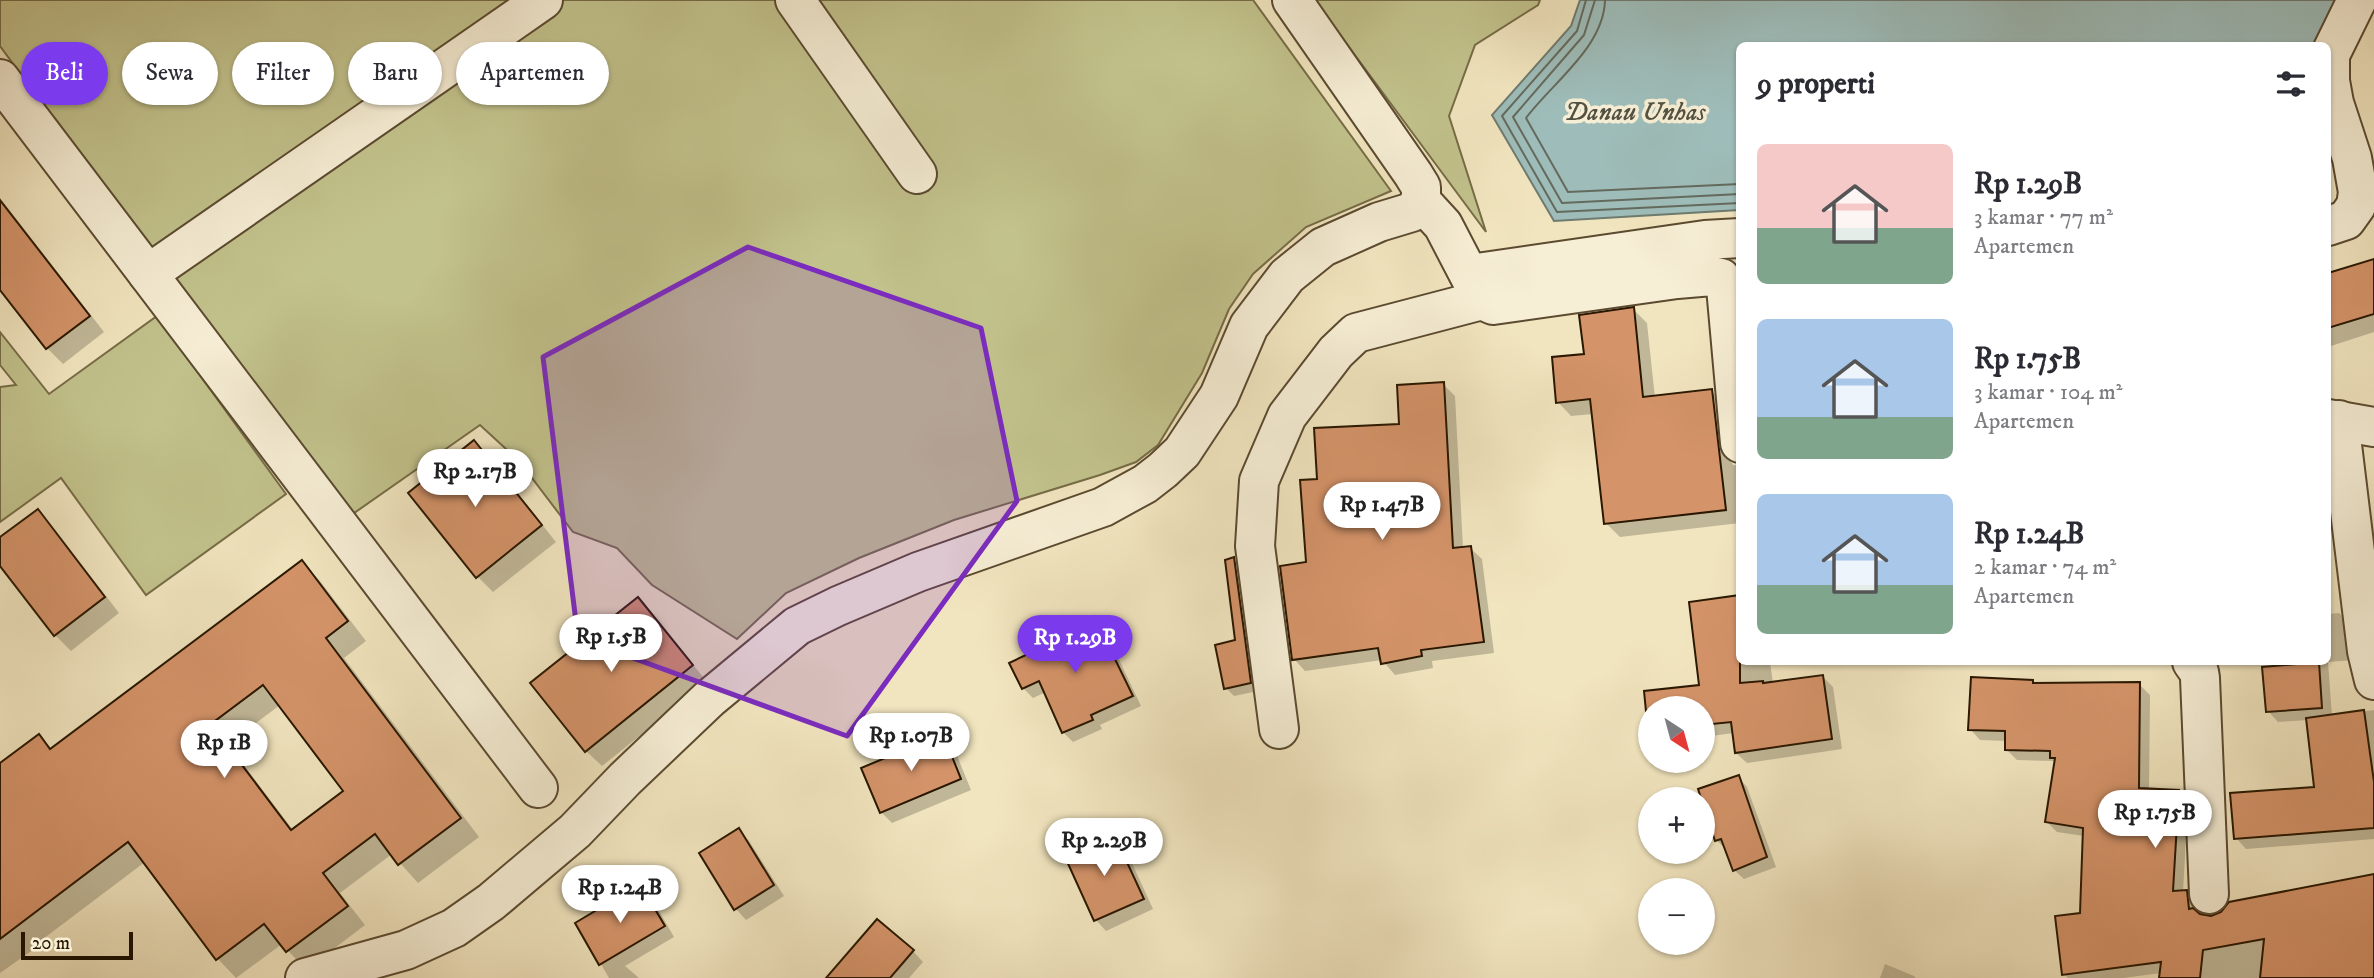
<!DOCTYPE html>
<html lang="id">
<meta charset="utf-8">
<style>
:root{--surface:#fff;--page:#f2f2f3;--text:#2b2b33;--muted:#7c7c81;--accent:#7c3aed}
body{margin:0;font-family:"IM FELL DW Pica",serif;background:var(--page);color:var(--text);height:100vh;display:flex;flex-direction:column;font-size:26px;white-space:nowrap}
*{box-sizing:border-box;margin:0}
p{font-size:23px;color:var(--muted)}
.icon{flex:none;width:38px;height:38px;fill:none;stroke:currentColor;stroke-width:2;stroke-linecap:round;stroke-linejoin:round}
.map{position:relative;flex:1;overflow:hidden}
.sheet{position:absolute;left:1736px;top:42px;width:595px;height:623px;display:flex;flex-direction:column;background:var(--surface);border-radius:10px;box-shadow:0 2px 5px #0004}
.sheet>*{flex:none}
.guide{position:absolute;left:21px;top:42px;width:665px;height:63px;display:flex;gap:14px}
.needle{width:46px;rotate:144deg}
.buttons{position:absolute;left:1638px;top:696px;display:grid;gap:14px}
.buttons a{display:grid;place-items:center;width:77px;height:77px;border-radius:50%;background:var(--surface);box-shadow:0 2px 5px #0004;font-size:35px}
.scale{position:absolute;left:21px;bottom:18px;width:112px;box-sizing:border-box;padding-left:7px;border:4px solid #291700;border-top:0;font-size:19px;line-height:24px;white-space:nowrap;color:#291700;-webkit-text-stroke:5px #f6eed5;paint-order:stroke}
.price{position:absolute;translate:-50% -60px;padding:0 16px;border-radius:24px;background:#fff;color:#222;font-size:23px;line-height:46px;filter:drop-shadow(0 2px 4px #0008)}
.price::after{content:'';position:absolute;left:50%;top:42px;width:21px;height:16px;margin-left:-10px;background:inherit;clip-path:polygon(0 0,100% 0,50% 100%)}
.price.on{background:var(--accent);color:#fff}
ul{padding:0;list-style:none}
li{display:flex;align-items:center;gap:21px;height:175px;padding:0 21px}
li span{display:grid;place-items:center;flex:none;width:196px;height:140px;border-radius:10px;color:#555}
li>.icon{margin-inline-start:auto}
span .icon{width:84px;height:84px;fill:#fffc;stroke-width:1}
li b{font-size:30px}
h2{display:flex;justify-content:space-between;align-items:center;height:84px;padding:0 21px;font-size:30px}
.chip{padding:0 24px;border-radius:32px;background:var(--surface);box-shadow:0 2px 5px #0004;font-size:24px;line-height:63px}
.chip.on{background:var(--accent);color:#fff}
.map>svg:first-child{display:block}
.green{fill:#c2c28c;stroke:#766c46;stroke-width:2}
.water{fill:#9ebdba;stroke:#6f7b70;stroke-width:2}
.shadow{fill:#0003;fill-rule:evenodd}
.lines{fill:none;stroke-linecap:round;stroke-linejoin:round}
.shore{stroke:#646a5d;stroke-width:2}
.building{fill:#d49369;stroke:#291700;stroke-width:2;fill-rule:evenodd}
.minor-casing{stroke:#5b4a30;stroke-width:42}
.minor{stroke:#f6eed5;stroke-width:38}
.marked{fill:#7b2cbf;fill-opacity:0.2;stroke:#7b2cbf;stroke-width:5;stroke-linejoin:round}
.labels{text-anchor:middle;stroke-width:7;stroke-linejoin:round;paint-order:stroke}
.water-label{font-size:26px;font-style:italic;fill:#525141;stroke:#f6eed5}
</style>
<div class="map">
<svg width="2374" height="978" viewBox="0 0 2374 978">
<rect width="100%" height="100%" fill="#f1e5bf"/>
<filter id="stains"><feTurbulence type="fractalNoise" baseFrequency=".00286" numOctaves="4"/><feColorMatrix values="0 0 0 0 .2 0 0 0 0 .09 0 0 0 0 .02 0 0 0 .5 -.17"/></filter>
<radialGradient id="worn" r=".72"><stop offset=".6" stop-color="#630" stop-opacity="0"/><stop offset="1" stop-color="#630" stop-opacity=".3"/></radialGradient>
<!-- green -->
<g class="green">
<path d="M0,0h1253l138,191 -85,36 -53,47 -24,35 -27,64 -44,72 -22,17 -36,13 -146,45 -95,38 -73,35 -49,46 -85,-54 -35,-37 -44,-16 -54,-71 -39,-36 -133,93 -347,-472z"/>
<path d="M1314,0h226l-2,5 -63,40 -26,71 37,116z"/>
<path d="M157,316l129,178 -140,101 -85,-117 -61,44v-135l16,-2 -16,-20v-33l49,62z"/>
</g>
<!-- water -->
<path class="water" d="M1580,0h764l-27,45 -577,1 -1,164 -185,11 -62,-106 79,-89z"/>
<!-- shadow -->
<g class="shadow">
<path d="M0,198l104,134 -41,32 -16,-16 -47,-61z"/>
<path d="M2374,261v71l-46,15v-72z"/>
<path d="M1633,309l14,14 8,75 56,-7 14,13 6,57 2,4 7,1v57l-120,14 -14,-14 -13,-109 -22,2 -13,-14 28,-47z"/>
<path d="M1443,384l12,12 8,152h7l12,11 12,94 -62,8 1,7 -38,7 -13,-15 -77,11 -11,-12 25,-179 82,-55z"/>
<path d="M474,442l15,16 67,84 -63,50 -16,-16z"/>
<path d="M38,511l15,16 66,86 -48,38 -16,-16 -55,-72v-23z"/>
<path d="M1234,559l8,8 16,124 -24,5 -8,-8 11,-46z"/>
<path d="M302,562l18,19 46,60 -22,17 135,179 -61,46 -26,-29 -52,39 25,32 -59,45 -24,-26 -46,34 -18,-19 -73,-97 -110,83 2,2 -37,26v-207l39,-30 13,13zM280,705l65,86 -52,39 -65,-86z"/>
<path d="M638,600l15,15 54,67 -105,84 -16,-15z"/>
<path d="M2339,613l11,11 5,36 -27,2 4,54 42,-6v129l-128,10 -10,-11 80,-50 -8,-68 -30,2 -10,-11 12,-49h48v-48z"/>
<path d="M1094,618l10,10 37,78 -41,19 2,4 -29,13 -10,-10 -17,-40 -13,6 -10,-10 37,-47z"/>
<path d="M1740,662h30l3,22 49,-8 11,11 9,62 -95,14 -11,-10 -2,-20 -31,4v-28h-53l-1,22 -3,-39 55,-6z"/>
<path d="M2032,681l3,3h104l11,11 -1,96 29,1 10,10 -5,90h3l11,11 1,12 13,3 163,-42v102h-213v-5l-38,5h-55l-4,-4 18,-59 2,-79 -27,-4 -11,-11 9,-60 -38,-1 -11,-11 1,-8 -27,-1 -10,-11z"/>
<path d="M942,736l11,10 18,44 -79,33 -11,-11z"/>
<path d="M1738,777l9,10 29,80 -32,12 -10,-9 -8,-21 -10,-9z"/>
<path d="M738,830l11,11 35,55 -38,24 -10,-11 -35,-55z"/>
<path d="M1114,836l10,10 29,63 -47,22 -10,-11 -29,-63z"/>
<path d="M640,886l11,11 23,40 -49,29 14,12h-30l-32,-55z"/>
<path d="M913,951l10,11 -14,16h-69z"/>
<path d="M1885,964l29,12 2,2h-36z"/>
</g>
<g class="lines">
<!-- shore -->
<g class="shore">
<path d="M1586,0l-9,31 -75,85 55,96 183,-9"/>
<path d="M1595,0l-11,35 -71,82 49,86 178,-9"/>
<path d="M1605,0c-1,47 -53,83 -79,118l42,74 172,-8"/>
</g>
</g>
<!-- building -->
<g class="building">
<path d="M0,200l90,116 -44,33 -46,-59z"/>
<path d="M2374,259v55l-46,14v-55z"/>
<path d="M1634,307l9,90 69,-8 14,121 -122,14 -14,-125 -34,4 -4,-46 32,-3 -5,-39z"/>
<path d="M1444,382l9,166 18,-2 13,96 -63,8 1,6 -41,8 -3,-16 -86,12 -12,-94 26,-4 -6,-82 17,-1 -3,-51 85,-4 -2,-39z"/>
<path d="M474,440l68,85 -66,53 -68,-85z"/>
<path d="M38,509l67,88 -51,39 -54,-70v-29z"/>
<path d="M1234,557l17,126 -27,6 -9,-44 20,-5 -10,-80z"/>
<path d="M302,560l46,61 -22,17 135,180 -63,47 -23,-31 -52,39 25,33 -62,46 -22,-28 -48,36 -88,-118 -128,97v-176l39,-29 11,15zM263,685l80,106 -52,39 -80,-106z"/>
<path d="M1740,595v88l23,-2v2l60,-8 9,64 -97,14 -4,-31 -28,3v-16h-53v22l-2,1 -4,-41 55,-6 -10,-83z"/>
<path d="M638,597l55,68 -108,87 -55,-69z"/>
<path d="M1094,616l39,80 -42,19 2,5 -31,13 -23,-52 -17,8 -13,-26 49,-23 -3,-5z"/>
<path d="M2319,662l3,46 -56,4 -4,-45z"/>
<path d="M1971,677l62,3v3l107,-1 -1,106 40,2 -6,101 14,-1 2,19 4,-1 7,6 11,2 10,-4 8,-10 145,-28v104h-114l4,-39 -61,11 -3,28h-41l2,-16 -99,13 -7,-59 25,-3 3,-85 -38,-6 10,-64h-5v-7l-45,-1v-19l-37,-1z"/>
<path d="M2364,710l10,72v46l-140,11 -4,-46 84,-6 -8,-69z"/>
<path d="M943,734l18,45 -81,34 -19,-45z"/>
<path d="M1739,775l28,82 -34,14 -12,-32 -6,2 -17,-52z"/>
<path d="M739,828l35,57 -40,25 -35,-57z"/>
<path d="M1114,834l30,65 -50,22 -29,-64z"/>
<path d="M640,884l25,42 -66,39 -24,-42z"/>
<path d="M877,919l37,31 -24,28h-64z"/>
</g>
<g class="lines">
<defs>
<g id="minor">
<path d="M795,0l122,174"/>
<path d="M1292,0l121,174 8,13v14l22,24 39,75 11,5 184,-26 35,-3 9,2 5,9 14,156"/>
<path d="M0,79l538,709"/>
<path d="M2328,226l18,-6 10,-14 2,-14 -6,-34 -18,-55 -4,-22v-26l27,-55"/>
<path d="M148,274l395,-274"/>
<path d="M1470,274l235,-34 35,-2"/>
<path d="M2328,419l46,8"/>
<path d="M2339,420l28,231 7,29"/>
<path d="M2192,662l7,10 1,6 9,216"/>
<path d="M1279,729l-24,-183 4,-65 28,-65 49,-64 20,-19 126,-33"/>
<path d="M305,978l101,-28 48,-22 37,-26 84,-71 50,-52 84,-80 88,-73 41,-20 80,-34 185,-65 42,-23 18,-14 19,-18 37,-56 30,-70 38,-50 36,-29 56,-25 33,-10 9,-11"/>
</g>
</defs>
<!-- minor casing -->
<use href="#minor" class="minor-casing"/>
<!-- minor -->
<use href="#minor" class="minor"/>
</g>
<!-- marked area -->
<path class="marked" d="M748,247l233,81 36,173 -170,235 -269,-98 -35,-281z"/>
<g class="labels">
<!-- water labels -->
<g class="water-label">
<text x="1635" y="120">Danau Unhas</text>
</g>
</g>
<rect width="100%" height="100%" filter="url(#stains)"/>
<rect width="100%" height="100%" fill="url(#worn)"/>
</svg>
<div class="buttons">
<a><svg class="needle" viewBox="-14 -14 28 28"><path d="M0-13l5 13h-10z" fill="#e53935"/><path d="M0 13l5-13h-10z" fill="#7c7c81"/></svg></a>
<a>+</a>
<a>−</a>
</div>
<div class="scale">20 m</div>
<b class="price" style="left:475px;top:509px">Rp 2.17B</b>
<b class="price" style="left:1382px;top:542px">Rp 1.47B</b>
<b class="price" style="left:611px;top:674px">Rp 1.5B</b>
<b class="price on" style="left:1075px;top:675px">Rp 1.29B</b>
<b class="price" style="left:911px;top:773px">Rp 1.07B</b>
<b class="price" style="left:224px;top:780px">Rp 1B</b>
<b class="price" style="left:2155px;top:850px">Rp 1.75B</b>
<b class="price" style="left:1104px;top:878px">Rp 2.29B</b>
<b class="price" style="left:620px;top:925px">Rp 1.24B</b>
<div class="guide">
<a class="chip on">Beli</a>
<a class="chip">Sewa</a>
<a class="chip">Filter</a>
<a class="chip">Baru</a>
<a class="chip">Apartemen</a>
</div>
<section class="sheet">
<h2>9 properti<svg class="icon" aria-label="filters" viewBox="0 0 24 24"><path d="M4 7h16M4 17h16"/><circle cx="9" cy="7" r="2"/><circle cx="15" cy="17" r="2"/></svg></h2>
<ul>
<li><span style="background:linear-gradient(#f6c9c9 60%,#7fa58c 0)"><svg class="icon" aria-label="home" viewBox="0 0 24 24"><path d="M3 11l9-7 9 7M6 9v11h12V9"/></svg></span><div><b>Rp 1.29B</b><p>3 kamar · 77 m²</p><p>Apartemen</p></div></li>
<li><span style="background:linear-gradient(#a9c7e8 70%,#7fa58c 0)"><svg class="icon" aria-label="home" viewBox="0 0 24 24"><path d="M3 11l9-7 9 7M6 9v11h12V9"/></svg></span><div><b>Rp 1.75B</b><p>3 kamar · 104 m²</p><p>Apartemen</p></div></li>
<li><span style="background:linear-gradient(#a9c7e8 65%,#7fa58c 0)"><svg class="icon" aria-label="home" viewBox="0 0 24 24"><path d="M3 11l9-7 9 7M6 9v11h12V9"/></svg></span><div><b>Rp 1.24B</b><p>2 kamar · 74 m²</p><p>Apartemen</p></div></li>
</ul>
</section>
</div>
